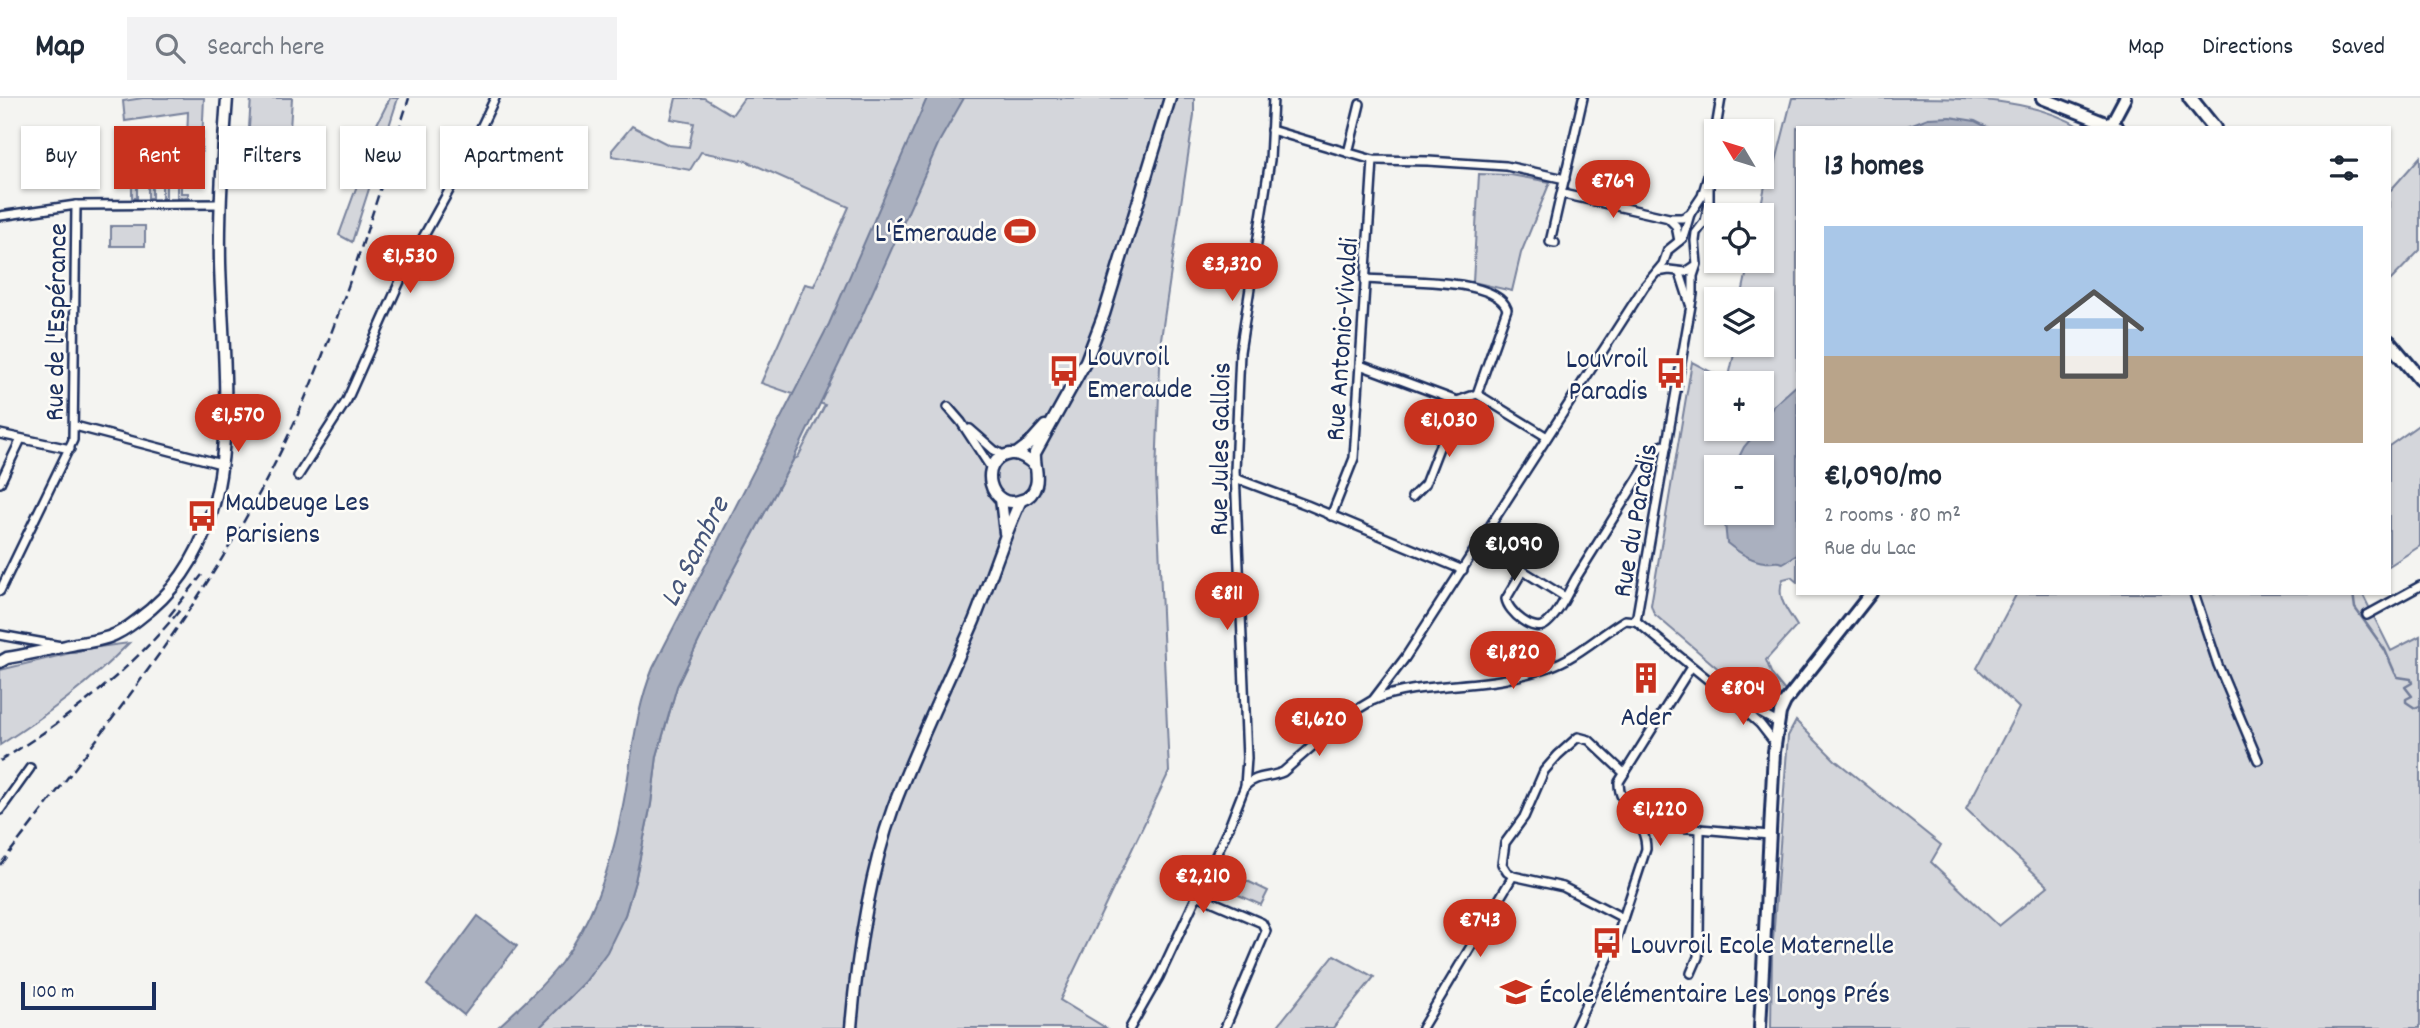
<!DOCTYPE html>
<meta charset="utf-8">
<style>
:root{--surface:#fff;--page:#f2f2f3;--text:#1f2937;--muted:#747a83;--line:#e0e1e3;--accent:#c8321e}
body{margin:0;font-family:Dekko,sans-serif;background:var(--page);color:var(--text);height:100vh;display:flex;flex-direction:column;font-size:26px;white-space:nowrap}
*{box-sizing:border-box;margin:0}
p{font-size:23px;color:var(--muted)}
.icon{flex:none;width:38px;height:38px;fill:none;stroke:currentColor;stroke-width:2;stroke-linecap:round;stroke-linejoin:round}
.map{position:relative;flex:1;overflow:hidden}
.details{position:absolute;left:1796px;top:28px;width:595px;height:469px;display:flex;flex-direction:column;background:var(--surface);border-radius:0px;box-shadow:0 2px 5px #0004}
.details>*{flex:none}
.hud{position:absolute;left:21px;top:28px;width:665px;height:63px;display:flex;gap:14px}
.needle{width:46px;rotate:308deg}
.tools{position:absolute;left:1704px;top:21px;display:grid;gap:14px}
.tools a{display:grid;place-items:center;width:70px;height:70px;border-radius:0px;background:var(--surface);box-shadow:0 2px 5px #0004;font-size:35px}
.scale{position:absolute;left:21px;bottom:18px;width:135px;box-sizing:border-box;padding-left:7px;border:4px solid #1b2f5e;border-top:0;font-size:19px;line-height:24px;white-space:nowrap;color:#1b2f5e;-webkit-text-stroke:5px #fdfcf7;paint-order:stroke}
.price{position:absolute;translate:-50% -60px;padding:0 16px;border-radius:24px;background:var(--accent);color:#fff;font-size:23px;line-height:46px;filter:drop-shadow(0 2px 4px #0008)}
.price::after{content:'';position:absolute;left:50%;top:42px;width:21px;height:16px;margin-left:-10px;background:inherit;clip-path:polygon(0 0,100% 0,50% 100%)}
.price.current{background:#222;color:#fff}
ul{padding:0;list-style:none}
li{display:grid;align-content:center;gap:14px;height:371px;padding:0 28px}
li span{display:grid;place-items:center;height:217px;border-radius:0px;color:#555}
li>.icon{margin-inline-start:auto}
span .icon{width:126px;height:126px;fill:#fffc;stroke-width:1}
li b{font-size:30px}
h2{display:flex;justify-content:space-between;align-items:center;height:84px;padding:0 28px;font-size:30px}
.tag{padding:0 24px;border-radius:0px;background:var(--surface);box-shadow:0 2px 5px #0004;font-size:24px;line-height:63px}
.tag.current{background:var(--accent);color:#fff}
header{display:flex;align-items:center;gap:42px;box-sizing:border-box;height:98px;padding:0 35px;background:var(--surface);border-bottom:2px solid var(--line)}
header strong{font-size:33px}
nav{display:flex;gap:38px;margin-inline-start:auto;font-size:24px}
.search{width:490px;height:63px;background:var(--page);display:flex;align-items:center;gap:18px;box-sizing:border-box;padding:0 24px;border-radius:0px;color:var(--muted);font-size:26px}
.map>svg:first-child{display:block}
.green{fill:#d4d6db;stroke:#78829c;stroke-width:2;fill-rule:evenodd}
.water{fill:#aab0bf;stroke:#717c98;stroke-width:2}
.lines{fill:none;stroke-linecap:round;stroke-linejoin:round}
.stream{stroke:#717c98;stroke-width:2.5}
.minor-casing{stroke:#1b2f5e;stroke-width:12}
.tertiary-casing{stroke:#1b2f5e;stroke-width:15}
.secondary-casing{stroke:#1b2f5e;stroke-width:16}
.primary-casing{stroke:#1b2f5e;stroke-width:18}
.minor{stroke:#fdfcf7;stroke-width:7}
.tertiary{stroke:#fdfcf7;stroke-width:10}
.secondary{stroke:#fdfcf7;stroke-width:10}
.primary{stroke:#fdfcf7;stroke-width:12}
.rail{stroke:#1b2f5e;stroke-width:2.5;stroke-dasharray:10 5;stroke-linecap:butt}
.labels{text-anchor:middle;stroke-width:5;stroke-linejoin:round;paint-order:stroke}
.poi-label{font-size:28px;fill:#1b2f5e;stroke:#fdfcf7;text-anchor:start}
.street-label{font-size:28px;fill:#1b2f5e;stroke:#fdfcf7}
.water-label{font-size:30px;font-style:italic;fill:#46567b;stroke:#fdfcf7}
</style>
<header>
<strong>Map</strong>
<div class="search"><svg class="icon" aria-label="search" viewBox="0 0 24 24"><circle cx="10" cy="10" r="6"/><path d="M15 15l6 6"/></svg>Search here</div>
<nav><a>Map</a><a>Directions</a><a>Saved</a></nav>
</header>
<div class="map">
<svg width="2420" height="930" viewBox="0 0 2420 930">
<rect width="100%" height="100%" fill="#f4f4f1"/>
<filter id="ink" filterUnits="userSpaceOnUse"><feTurbulence type="fractalNoise" baseFrequency=".0143" numOctaves="2"/><feDisplacementMap in="SourceGraphic" scale="14" xChannelSelector="R" yChannelSelector="G"/><feConvolveMatrix kernelMatrix="1 2 1 2 8 2 1 2 1" color-interpolation-filters="sRGB"/></filter>
<g filter="url(#ink)">
<!-- green -->
<g class="green">
<path d="M143,0h61l-3,66h-20v29h7v4l-11,1v-17l-11,1v16h-4v-17h-10v17h-4v-17l-11,1v16h-5v-17h-11v-21l60,1v-21h6l1,-28 -63,9 -2,-20z"/>
<path d="M251,0h41l-3,46 -41,-2z"/>
<path d="M390,0h8l-46,144 -13,-7 28,-77 -2,-2 11,-30z"/>
<path d="M676,0h28l28,17 12,-17h450v17l-33,224 -5,136 13,297 -109,228 46,28h-567l46,-46 40,-67 10,-34 16,-77 6,-48 20,-70 49,-101 67,-125 5,-3 27,-52 -64,-22 44,-99 9,2 35,-79 -103,-46 -45,-9 -11,18 -78,-14v-6l20,-24 37,19 20,2 5,-24 -23,-4z"/>
<path d="M1792,0c39,0 79,0 118,0 57,0 123,0 172,30h-285v454l-6,-5 -8,2c-8,18 5,32 14,47l-31,34 6,15 13,16 -6,7 -17,8 -108,-92 -3,-9 41,-243 36,19 8,-36h26v-46h-21l8,-38h13v-46h-3l8,-39 5,1zM1717,285h45v46h-45zM1717,369h45v46h-45z"/>
<path d="M2420,59v93l-31,32v-90z"/>
<path d="M1479,76l32,1 39,7 -29,71 -9,38 -39,-9z"/>
<rect x="111" y="128" width="34" height="20"/>
<path d="M2420,326v122l-31,20v-120z"/>
<path d="M2017,495h345l29,58 29,-15v392h-649l1,-74 16,-218 8,-15 39,39 106,85 -10,17 68,64 49,-40 -82,-77 53,-101 -42,-40z"/>
<path d="M129,545c-40,41 -81,71 -129,102v-75l91,-22z"/>
<path d="M1241,780l27,13 -7,14 -27,-12z"/>
<path d="M1334,857l40,22 -41,51h-57z"/>
</g>
<!-- water -->
<g class="water">
<path d="M927,0h37l-25,44 -77,174 -69,144 -67,125 -49,101 -20,70 -6,48 -16,77 -10,34 -18,37 -22,30 -46,46h-42c22,-20 45,-41 64,-65 33,-45 51,-100 61,-153 10,-48 12,-96 31,-142l176,-344z"/>
<path d="M1950,19l25,4 14,7h-87l26,-10z"/>
<path d="M1797,287v170l-14,8c-7,-3 -10,0 -18,-1 -13,-1 -27,-10 -38,-19l-3,-30h38v-46h-28l10,-20 15,-18h3l11,-23z"/>
<path d="M478,818l39,30 -53,69 -37,-30z"/>
</g>
<g class="lines">
<!-- stream -->
<path class="stream" d="M2353,495l2,15 30,42 10,23 3,4 13,2 1,4 -7,4 7,9 -6,3v3l9,6 5,-2"/>
<defs>
<g id="minor">
<path d="M1271,32l102,30 55,1 78,5 59,13"/>
<path d="M1348,55l12,-49"/>
<path d="M1563,96l106,24h13l8,-4"/>
<path d="M0,118l76,-11 145,-1"/>
<path d="M1669,121l7,7 3,15"/>
<path d="M1555,145l-5,-1 33,-144"/>
<path d="M1657,174l12,-2 17,2 9,-6"/>
<path d="M1680,175l10,31"/>
<path d="M1365,181c30,3 131,-3 142,30l-30,85"/>
<path d="M1360,267l97,36"/>
<path d="M1477,296l70,43"/>
<path d="M948,309l13,15 30,46"/>
<path d="M75,328l146,38"/>
<path d="M970,331l24,21 11,6"/>
<path d="M0,336l70,15"/>
<path d="M298,378l49,-76 58,-130 57,-103 33,-69"/>
<path d="M1235,380l72,27 156,65"/>
<path d="M0,385l21,-44"/>
<path d="M1412,399l13,-13 32,-83 20,-7"/>
<path d="M1331,418l23,-58 19,-298"/>
<path d="M1480,446l85,53"/>
<path d="M1522,474l-16,27c2,13 28,35 40,25 13,-10 22,-32 30,-46 26,-41 52,-83 78,-125l7,-7 6,-1"/>
<path d="M0,493l73,-151 3,-235"/>
<path d="M2194,495l24,72 40,95"/>
<path d="M2367,517l53,-29"/>
<path d="M1636,523l57,-327v-18l4,-12 -2,-23 1,-8 9,-12 4,-17v-24"/>
<path d="M1636,523l92,75 32,28 14,18"/>
<path d="M0,537l61,11"/>
<path d="M1374,602c36,-16 93,-13 132,-21 20,-5 43,-10 61,-20 20,-11 38,-27 58,-39l11,1"/>
<path d="M1738,603l40,22"/>
<path d="M1757,611l28,-7"/>
<path d="M1245,688c11,-11 24,-8 38,-14l65,-57 25,-15 32,-42 239,-371 19,-23 5,-14 15,-12 7,-24 12,-18 6,-20 13,-78"/>
<path d="M0,712l30,-42"/>
<path d="M1641,726l129,11"/>
<path d="M1197,797l65,28 4,8 -41,97"/>
<path d="M1623,820l-60,-31 -50,-11 -6,-4 -5,-8 3,-21 19,-26 20,-46 14,-16 20,-18 11,3 35,33"/>
<path d="M1691,875l7,-16 1,-14 1,-114"/>
<path d="M1130,930l29,-51 70,-150 16,-41 2,-28 -12,-287 5,-119 30,-192 3,-62"/>
<path d="M1422,930l91,-152"/>
<path d="M1575,930l40,-85 31,-94c0,-31 -28,-40 -27,-67l72,-115"/>
</g>
<g id="tertiary">
<path d="M1016,356l12,-9 17,-19"/>
<path d="M1034,367c-7,-7 -14,-12 -24,-11 -34,5 -21,59 12,46 7,-2 12,-8 14,-15 3,-10 -2,-21 -1,-32l51,-92 18,-47 66,-216"/>
<path d="M1001,401l4,34"/>
<path d="M0,564l7,-4c23,-4 45,-9 68,-14 14,-2 29,-4 41,-10 13,-6 24,-16 35,-25 98,-84 72,-231 69,-346 -1,-55 3,-110 7,-165"/>
<path d="M851,930c6,-73 17,-150 42,-220 24,-64 54,-124 81,-187 16,-39 28,-81 46,-119"/>
</g>
<g id="secondary">
<path d="M2042,0l76,30"/>
<path d="M2109,30l16,-30"/>
<path d="M1760,930l14,-276 6,-39 5,-11 86,-109"/>
</g>
<g id="primary">
<path d="M2190,0l24,30"/>
<path d="M2389,244l31,37"/>
</g>
</defs>
<!-- minor casing -->
<use href="#minor" class="minor-casing"/>
<!-- tertiary casing -->
<use href="#tertiary" class="tertiary-casing"/>
<!-- secondary casing -->
<use href="#secondary" class="secondary-casing"/>
<!-- primary casing -->
<use href="#primary" class="primary-casing"/>
<!-- minor -->
<use href="#minor" class="minor"/>
<!-- tertiary -->
<use href="#tertiary" class="tertiary"/>
<!-- secondary -->
<use href="#secondary" class="secondary"/>
<!-- primary -->
<use href="#primary" class="primary"/>
<!-- rail -->
<g class="rail">
<path d="M169,518l33,-41"/>
<path d="M0,663c68,-42 129,-89 180,-151"/>
<path d="M0,767c98,-127 199,-252 272,-396 60,-118 97,-245 137,-371"/>
</g>
</g>
</g>
<!-- icons -->
<defs>
<symbol id="stadium-bare" viewBox="-9 -9 18 18"><path d="M0-5a6.5 5 0 1 0 0 10a6.5 5 0 1 0 0-10ZM-3.5-1.8h7v3.6h-7Z" fill="#c8321e" stroke="#fdfcf7" stroke-width="2.5" paint-order="stroke"/></symbol>
<symbol id="bus-bare" viewBox="-9 -9 18 18"><path d="M-5-6H5V4H4V6H2V4H-2V6H-4V4H-5ZM-3.5-4V0h7V-4ZM-3.5 1.2v1.5H-2V1.2ZM2 1.2v1.5H3.5V1.2Z" fill="#c8321e" stroke="#fdfcf7" stroke-width="2.5" paint-order="stroke"/></symbol>
<symbol id="building-bare" viewBox="-9 -9 18 18"><path d="M-4-6H4V6H1V3H-1V6H-4ZM-2.5-4.3h1.7v1.8h-1.7ZM.8-4.3h1.7v1.8H.8ZM-2.5-1h1.7V.8h-1.7ZM.8-1h1.7V.8H.8Z" fill="#c8321e" stroke="#fdfcf7" stroke-width="2.5" paint-order="stroke"/></symbol>
<symbol id="school-bare" viewBox="-9 -9 18 18"><path d="M0-5L7-2L0 1L-7-2ZM-4 1L0 2.5L4 1V4Q0 6-4 4Z" fill="#c8321e" stroke="#fdfcf7" stroke-width="2.5" paint-order="stroke"/></symbol>
</defs>
<g fill-rule="evenodd">
<use href="#stadium-bare" x="998" y="111" width="44" height="44"/>
<use href="#bus-bare" x="1042" y="251" width="44" height="44"/>
<use href="#bus-bare" x="1649" y="253" width="44" height="44"/>
<use href="#bus-bare" x="180" y="396" width="44" height="44"/>
<use href="#building-bare" x="1624" y="558" width="44" height="44"/>
<use href="#bus-bare" x="1585" y="823" width="44" height="44"/>
<use href="#school-bare" x="1494" y="872" width="44" height="44"/>
</g>
<g class="labels">
<!-- poi labels -->
<g class="poi-label">
<text x="997" y="143" text-anchor="end">L'Émeraude</text>
<text x="1087" y="267">Louvroil<tspan x="1087" dy="32">Emeraude</tspan></text>
<text x="1648" y="269" text-anchor="end">Louvroil<tspan x="1648" dy="32">Paradis</tspan></text>
<text x="225" y="412">Maubeuge Les<tspan x="225" dy="32">Parisiens</tspan></text>
<text x="1646" y="627" text-anchor="middle">Ader</text>
<text x="1630" y="855">Louvroil Ecole Maternelle</text>
<text x="1539" y="904">École élémentaire Les Longs Prés</text>
</g>
<!-- street labels -->
<g class="street-label">
<text transform="translate(54 224) rotate(-89)" y="10">Rue de l'Espérance</text>
<text transform="translate(1340 241) rotate(-86)" y="10">Rue Antonio-Vivaldi</text>
<text transform="translate(1218 351) rotate(-89)" y="10">Rue Jules Gallois</text>
<text transform="translate(1633 422) rotate(-80)" y="10">Rue du Paradis</text>
</g>
<!-- water labels -->
<g class="water-label">
<text transform="translate(693 453) rotate(-63)" y="10">La Sambre</text>
</g>
</g>
</svg>
<div class="tools">
<a><svg class="needle" viewBox="-14 -14 28 28"><path d="M0-13l5 13h-10z" fill="#e53935"/><path d="M0 13l5-13h-10z" fill="#747a83"/></svg></a>
<a><svg class="icon" aria-label="locate" viewBox="0 0 24 24"><circle cx="12" cy="12" r="6"/><path d="M12 2v4M12 18v4M2 12h4M18 12h4"/></svg></a>
<a><svg class="icon" aria-label="layers" viewBox="0 0 24 24"><path d="M12 4l9 5-9 5-9-5zM3 14l9 5 9-5"/></svg></a>
<a>+</a>
<a>−</a>
</div>
<div class="scale">100 m</div>
<b class="price" style="left:1613px;top:122px">€769</b>
<b class="price" style="left:410px;top:197px">€1,530</b>
<b class="price" style="left:1232px;top:205px">€3,320</b>
<b class="price" style="left:238px;top:356px">€1,570</b>
<b class="price" style="left:1449px;top:361px">€1,030</b>
<b class="price current" style="left:1514px;top:485px">€1,090</b>
<b class="price" style="left:1227px;top:534px">€811</b>
<b class="price" style="left:1513px;top:593px">€1,820</b>
<b class="price" style="left:1743px;top:629px">€804</b>
<b class="price" style="left:1319px;top:660px">€1,620</b>
<b class="price" style="left:1660px;top:750px">€1,220</b>
<b class="price" style="left:1203px;top:817px">€2,210</b>
<b class="price" style="left:1480px;top:861px">€743</b>
<div class="hud">
<a class="tag">Buy</a>
<a class="tag current">Rent</a>
<a class="tag">Filters</a>
<a class="tag">New</a>
<a class="tag">Apartment</a>
</div>
<section class="details">
<h2>13 homes<svg class="icon" aria-label="filters" viewBox="0 0 24 24"><path d="M4 7h16M4 17h16"/><circle cx="9" cy="7" r="2"/><circle cx="15" cy="17" r="2"/></svg></h2>
<ul>
<li><span style="background:linear-gradient(#a9c7e8 60%,#b9a48a 0)"><svg class="icon" aria-label="home" viewBox="0 0 24 24"><path d="M3 11l9-7 9 7M6 9v11h12V9"/></svg></span><div><b>€1,090/mo</b><p>2 rooms · 80 m²</p><p>Rue du Lac</p></div></li>
</ul>
</section>
</div>
